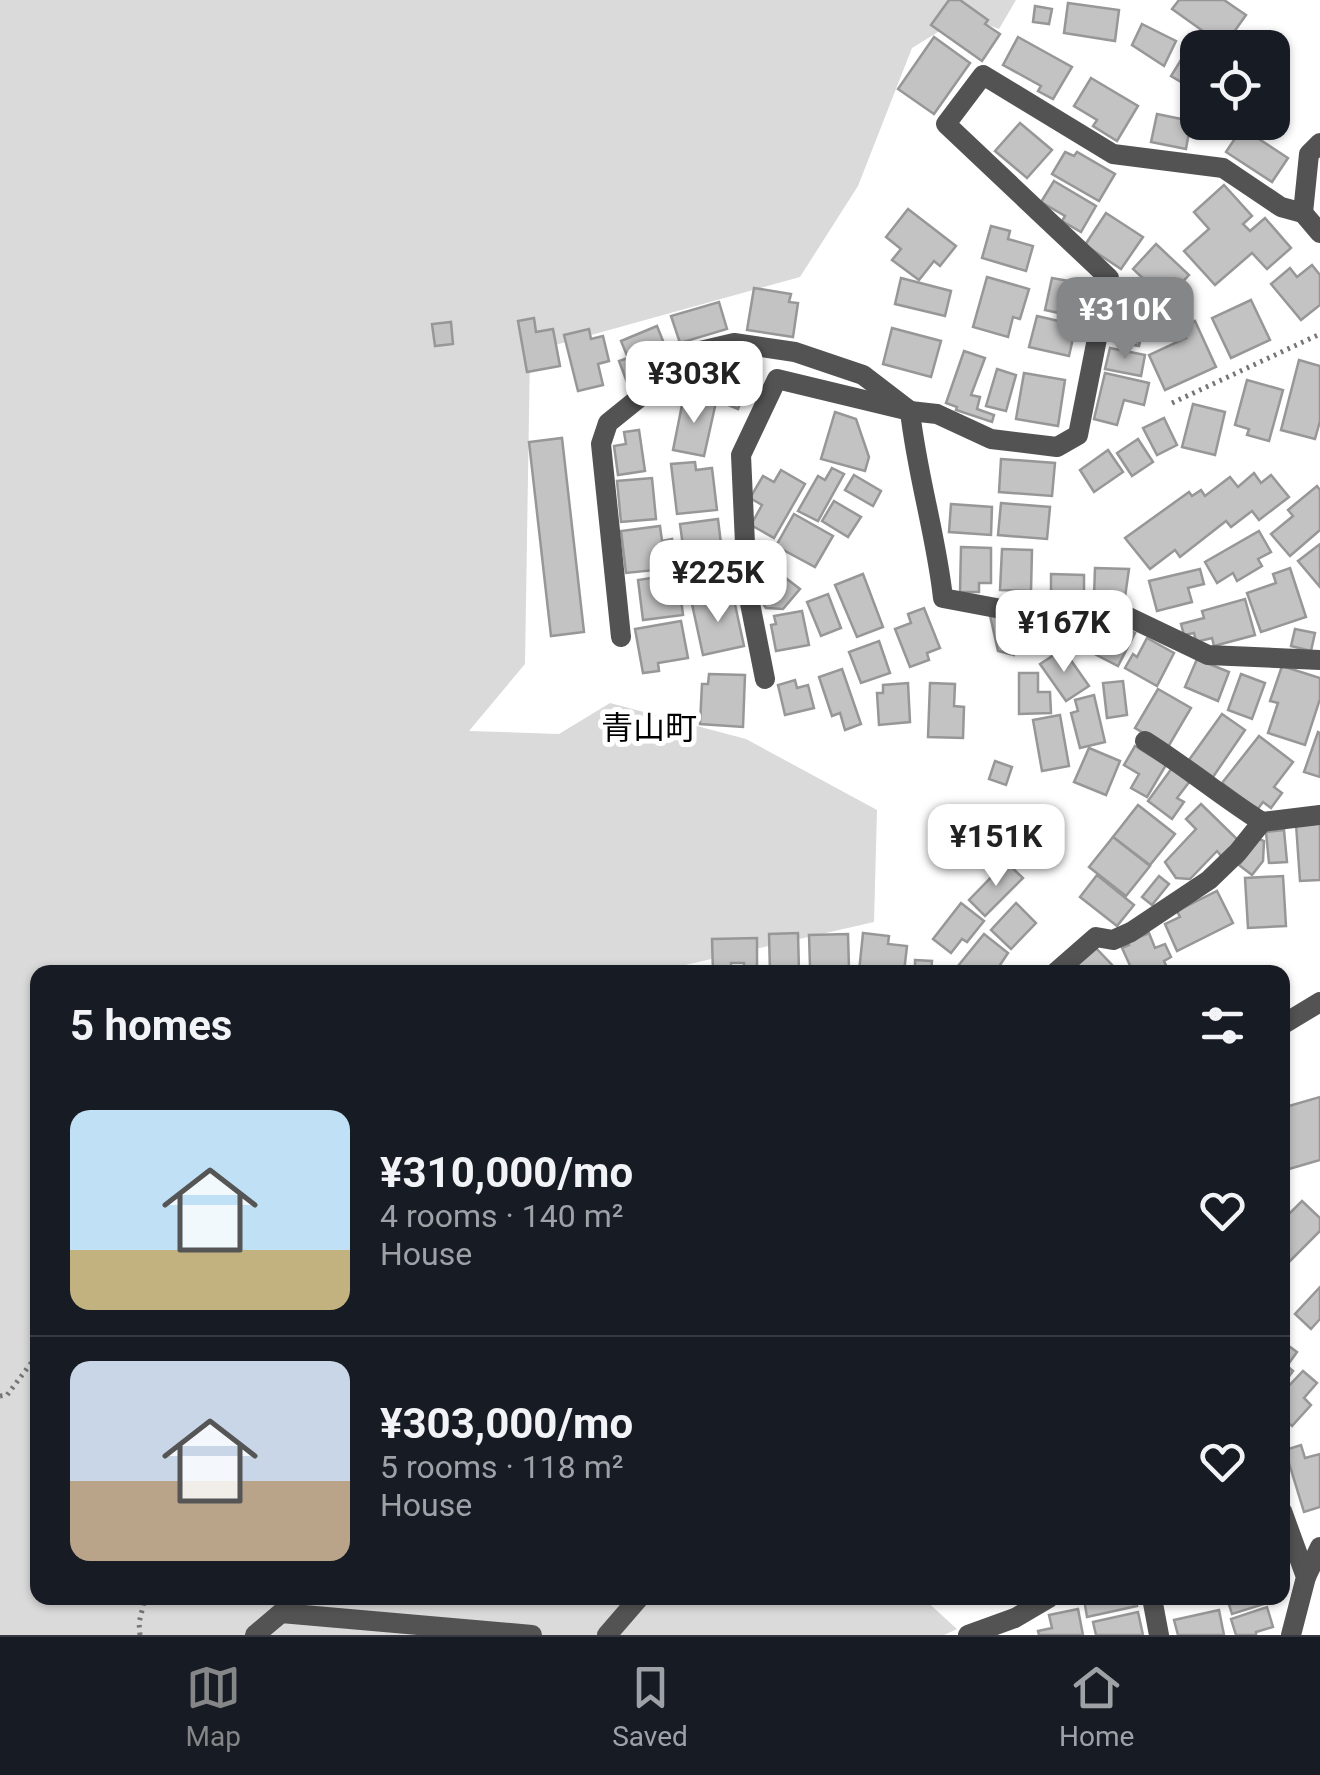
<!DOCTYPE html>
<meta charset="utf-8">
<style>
:root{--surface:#171b24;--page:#20242c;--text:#f1f3f6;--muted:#9ea1a6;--line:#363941;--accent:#858687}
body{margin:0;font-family:Roboto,"Noto Sans JP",sans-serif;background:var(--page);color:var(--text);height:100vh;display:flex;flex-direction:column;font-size:38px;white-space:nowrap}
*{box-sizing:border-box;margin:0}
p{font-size:32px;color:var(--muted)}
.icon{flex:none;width:55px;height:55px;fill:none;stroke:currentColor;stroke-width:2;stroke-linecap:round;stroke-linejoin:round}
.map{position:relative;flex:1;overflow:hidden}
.drawer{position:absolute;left:30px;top:965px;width:1260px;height:640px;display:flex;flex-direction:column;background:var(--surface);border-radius:20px;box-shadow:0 2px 8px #0004}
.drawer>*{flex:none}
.buttons{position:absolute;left:1180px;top:30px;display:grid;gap:20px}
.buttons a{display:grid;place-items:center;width:110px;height:110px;border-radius:20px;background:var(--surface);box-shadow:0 2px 8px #0004;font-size:50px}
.price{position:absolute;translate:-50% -85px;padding:0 22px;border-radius:20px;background:#fff;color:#222;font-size:32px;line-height:65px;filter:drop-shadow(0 2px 5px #0008)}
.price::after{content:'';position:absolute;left:50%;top:60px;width:30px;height:22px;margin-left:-15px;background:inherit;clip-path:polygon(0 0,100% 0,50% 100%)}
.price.on{background:var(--accent);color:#fff}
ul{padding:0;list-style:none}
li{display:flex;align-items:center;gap:30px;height:250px;padding:0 40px}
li+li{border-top:2px solid var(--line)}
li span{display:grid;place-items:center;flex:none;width:280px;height:200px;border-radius:20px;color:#555}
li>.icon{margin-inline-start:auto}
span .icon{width:120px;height:120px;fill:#fffc;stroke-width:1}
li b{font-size:42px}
h2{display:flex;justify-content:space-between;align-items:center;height:120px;padding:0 40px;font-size:42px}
.menu{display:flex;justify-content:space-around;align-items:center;height:140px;border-top:2px solid var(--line);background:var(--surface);font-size:28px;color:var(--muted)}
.menu a{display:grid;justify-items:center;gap:5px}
.menu .on{color:var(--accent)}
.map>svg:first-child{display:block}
.green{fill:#dadada}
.building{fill:#c3c3c3;stroke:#979797;stroke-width:2.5}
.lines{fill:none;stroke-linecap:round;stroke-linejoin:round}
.path{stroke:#757575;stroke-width:5;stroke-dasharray:2.5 5;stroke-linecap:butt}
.street{stroke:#535353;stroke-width:20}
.labels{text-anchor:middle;stroke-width:10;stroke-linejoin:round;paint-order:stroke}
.quarter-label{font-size:32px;fill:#000;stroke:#fff}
</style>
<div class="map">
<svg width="1320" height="1635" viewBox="0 0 1320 1635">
<rect width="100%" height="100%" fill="#fff"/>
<!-- green -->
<path class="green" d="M0,0h1016l-17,29 -35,-13 -52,32 -54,138 -58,91 -270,75 -5,312 -56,67 90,3 51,-31 136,36 131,71 -3,112 -202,46 -1,4h-633v626h885l34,31 -13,6h-944z"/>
<!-- building -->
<g class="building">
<path d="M949,0h11l28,20 -3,4 15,10 -18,27 -51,-36z"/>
<path d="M1179,0h45l22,15 -22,31 -52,-37z"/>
<path d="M1068,3l51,7 -4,31 -51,-8z"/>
<path d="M1035,6l17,3 -3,15 -16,-2z"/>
<path d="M1142,24l34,17 -12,25 -32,-21z"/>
<path d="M934,37l36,26 -36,51 -36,-25z"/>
<path d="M1018,37l54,30 -19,32 -15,-8 3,-5 -38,-21z"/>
<path d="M1189,47l9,5v40l-27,-16z"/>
<path d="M1091,78l47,28 -21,35 -24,-15 4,-6 -23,-14z"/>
<path d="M1272,97l10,6 -10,17z"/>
<path d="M1157,114l34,7 -5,28 -35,-7z"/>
<path d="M1020,123l32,27 -25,28 -32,-27z"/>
<path d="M1242,128l46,30 -16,24 -46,-30z"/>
<path d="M1065,152l9,4 3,-4 38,22 -16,27 -47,-27z"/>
<path d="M1054,181l42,25 -15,26 -19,-11 3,-5 -24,-14z"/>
<path d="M1224,185l28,31 -9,8 7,7 15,-13 26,30 -24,21 -15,-16 -37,32 -31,-34 25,-22 -15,-17z"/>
<path d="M908,209l48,37 -16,20 -6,-5 -15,19 -27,-20 9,-11 -15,-12z"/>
<path d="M1106,213l37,24 -22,32 -36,-24z"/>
<path d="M991,226l19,5 -2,8 25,7 -7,25 -44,-13z"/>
<path d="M1156,244l33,31 -18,19 -15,-14 -5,6 -18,-17z"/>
<path d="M1312,265l8,10v30l-19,15 -30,-36 19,-16 7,9z"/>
<path d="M987,277l42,12 -9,30 -7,-2 -5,20 -35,-10z"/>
<path d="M901,278l50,13 -6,25 -50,-12z"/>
<path d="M1052,278l28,5 -7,33 -28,-6z"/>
<path d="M754,288l37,6 -2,8 9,1 -5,34 -46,-7z"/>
<path d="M1251,300l19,40 -39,18 -19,-40z"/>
<path d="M719,302l8,27 -47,14 -9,-27z"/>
<path d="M1116,304l16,4 -2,9 15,3 -6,26 -31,-6z"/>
<path d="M1037,316l39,9 -7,31 -40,-9z"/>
<path d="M534,318l2,14 17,-3 7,37 -33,6 -9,-51z"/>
<path d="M1195,321l21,46 -51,23 -16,-35 37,-17 -5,-10z"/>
<path d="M451,322l2,22 -18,2 -3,-22z"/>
<path d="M657,326l12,30 -29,11 4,12 -16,6 -9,-24 9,-3 -7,-17z"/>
<path d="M892,328l49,13 -10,36 -48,-13z"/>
<path d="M589,329l2,10 12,-3 6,25 -11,3 5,21 -25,6 -14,-56z"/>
<path d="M1110,348l35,7 -4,21 -36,-7z"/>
<path d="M964,351l21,7 -14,37 9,2 -3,12 17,6 -2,7 -36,-12 1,-3 -11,-4z"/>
<path d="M1299,360l21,6v55l-5,18 -34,-9z"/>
<path d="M726,361l27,11 -15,37 -45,-19 9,-21 18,8z"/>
<path d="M997,369l19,6 -10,36 -20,-5z"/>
<path d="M1024,373l41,7 -7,46 -42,-7z"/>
<path d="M1105,373l44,10 -5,22 -20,-5 -7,25 -23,-6z"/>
<path d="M1247,380l36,10 -14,51 -22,-6 2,-6 -14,-4z"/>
<path d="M684,395l32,7 -12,54 -31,-6z"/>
<path d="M1193,404l32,8 -10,43 -33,-8z"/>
<path d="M835,412l21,7 13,38 -4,14 -44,-12z"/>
<path d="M1164,418l13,27 -20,10 -14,-27z"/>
<path d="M639,430l6,41 -27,4 -4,-29 12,-2 -2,-12z"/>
<path d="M562,438l22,194 -33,4 -22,-194z"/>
<path d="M1138,439l15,23 -21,14 -15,-23z"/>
<path d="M1108,450l15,22 -29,20 -14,-22z"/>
<path d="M1001,459l54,4 -3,33 -53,-4z"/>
<path d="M695,462l1,8 16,-2 5,42 -40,4 -6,-50z"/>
<path d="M832,468l12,6 -26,47 -20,-10 20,-35 7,4z"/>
<path d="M781,470l24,14 -31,54 -23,-13 11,-20 -12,-7 13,-22 11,6z"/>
<path d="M1254,473l7,10 10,-8 18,22 -30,23 -7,-9 -21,16 -5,-6 -46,36 -5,-7 -25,19 -25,-31 64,-46 3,4 9,-6 4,6 25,-19 8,10z"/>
<path d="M854,475l27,16 -8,15 -28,-16z"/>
<path d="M652,478l4,41 -35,3 -4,-41z"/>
<path d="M1317,486l3,4v40l-30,26 -19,-22 22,-18 -5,-6z"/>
<path d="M834,501l27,16 -13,20 -26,-16z"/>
<path d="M1001,503l49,4 -3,32 -49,-4z"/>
<path d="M951,504l41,3 -1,28 -42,-3z"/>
<path d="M794,514l39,22 -18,31 -39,-21z"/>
<path d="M718,519l7,58 -21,3 2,9 -17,2 -9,-67z"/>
<path d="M660,526l2,15 10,-2 3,29 -49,5 -5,-42z"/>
<path d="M1259,531l12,21 -13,7 4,7 -25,15 -4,-8 -16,10 -12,-21z"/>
<path d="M1320,544v43l-22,-26z"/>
<path d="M961,547l30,1v35h-12v9h-19z"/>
<path d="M1002,549l30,1 -1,41 -31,-1z"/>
<path d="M1095,568l34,1 -4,28h-31z"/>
<path d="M1290,568l16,49 -45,15 -14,-39 29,-10 -3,-9z"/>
<path d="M774,569l26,20 -17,20 -17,-1 -9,-13z"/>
<path d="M1200,569l4,15 -16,4 4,14 -35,9 -8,-30z"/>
<path d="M863,574l20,53 -26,10 -22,-52z"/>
<path d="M1051,574l33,1v28l-33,-1z"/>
<path d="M665,576l2,16 13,-1 3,24 -40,5 -5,-40z"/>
<path d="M828,594l13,34 -20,8 -14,-34z"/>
<path d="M733,595l11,51 -41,9 -11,-51z"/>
<path d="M1245,599l10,36 -41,11 -2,-8 -16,4 -2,-9 -10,2 -3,-11 23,-6 -2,-7z"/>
<path d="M924,608l16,40 -13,5 2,7 -19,7 -15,-38 16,-6 -3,-9z"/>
<path d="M802,611l7,34 -33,6 -5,-26 5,-1 -2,-8z"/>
<path d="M989,611l37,18 -12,26 -16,-4z"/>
<path d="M1083,619l20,11 5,-11 27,14 -17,33 -58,-30 7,-14 12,5z"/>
<path d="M681,621l7,37 -30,5 1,8 -16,2 -8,-44z"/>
<path d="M1295,629l20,4 -4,18 -20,-5z"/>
<path d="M1147,638l27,15 -17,33 -32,-18 8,-14 4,3z"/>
<path d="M879,641l11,32 -29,10 -12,-31z"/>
<path d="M1063,649l26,37 -23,15 -26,-37z"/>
<path d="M1197,659l32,13 -11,29 -33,-14z"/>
<path d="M1282,666l38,12v21l-15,46 -37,-12 10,-30 -8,-2z"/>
<path d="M842,669l19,55 -16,6 -5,-17 -8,3 -13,-39z"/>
<path d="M1019,673h19v19h12l1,21 -32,1z"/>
<path d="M709,674l36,1 -2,52 -43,-3 2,-40h6z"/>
<path d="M1241,674l24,9 -13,36 -24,-9z"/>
<path d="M795,680l2,8 11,-3 6,23 -29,7 -7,-30z"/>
<path d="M1123,681l4,34 -20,3 -4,-35z"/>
<path d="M908,683l2,39 -31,3 -2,-32h6v-8z"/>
<path d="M930,683l25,1 -1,22 10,1 -1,31 -35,-1z"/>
<path d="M1158,689l33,19 -23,39 -33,-19z"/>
<path d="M1094,695l11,47 -25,6 -9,-35 7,-2 -3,-11z"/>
<path d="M1222,714l23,16 -32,47 -24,-17z"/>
<path d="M1060,715l9,51 -27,5 -9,-51z"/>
<path d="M1318,732l2,1v44l-16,-5z"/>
<path d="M1259,736l34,26 -19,25 8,6 -11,15 -8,-6 -6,8 -35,-27z"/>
<path d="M1135,746l31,19 -19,32 -16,-9 8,-14 -15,-9z"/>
<path d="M1089,748l31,13 -14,34 -32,-13z"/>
<path d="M995,761l17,6 -6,18 -17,-6z"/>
<path d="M1172,768l18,13 -13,17 7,4 -12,17 -24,-18z"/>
<path d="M1201,804l37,36 -16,17 -5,-6 -27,28 -14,-1 -11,-16 31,-33 -10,-10z"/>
<path d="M1138,805l37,29 -25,31 -37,-28z"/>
<path d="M1320,823v57l-20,1 -4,-57z"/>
<path d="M1284,830l3,32 -18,1 -3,-31z"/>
<path d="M1113,837l37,29 -24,30 -37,-29z"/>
<path d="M1259,839l5,2 -1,20 -11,14 -13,-10z"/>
<path d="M1006,862l17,16 -38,38 -16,-16z"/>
<path d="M1097,875l37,30 -17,21 -37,-29z"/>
<path d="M1159,876l10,8 -17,21 -10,-8z"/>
<path d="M1283,876l3,50 -38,2 -3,-50z"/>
<path d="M1217,891l16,32 -56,28 -12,-27 15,-7 -3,-6z"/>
<path d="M961,903l23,18 -17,21 -5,-3 -11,14 -18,-14z"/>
<path d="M1016,903l20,20 -25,26 -20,-19z"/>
<path d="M798,933l1,39h-29l-1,-38z"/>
<path d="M863,933l26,3 -1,8 19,2 -3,26h-45z"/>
<path d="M1149,933l6,15 10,-4 6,13 -7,4 5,11h-36l-11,-24 7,-3 -2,-3z"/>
<path d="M848,934l1,35 -39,-3 -1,-31z"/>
<path d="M984,934l24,19 -8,12 10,7h-44l-8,-6z"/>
<path d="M757,938v32h-13v-7h-13v9h-18l-1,-33z"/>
<path d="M1094,946l21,22 -4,4h-44z"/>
<path d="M915,960l17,1 -1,11h-16z"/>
<path d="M1320,1097v63l-38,11v-63z"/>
<path d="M1302,1201l18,17v13l-34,34 -4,-3v-57l8,8z"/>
<path d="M1320,1287v32l-9,10 -16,-15z"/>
<path d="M1282,1341l15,11 -10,14 6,5 -11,15z"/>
<path d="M1303,1371l14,12 -13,15 7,7 -19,21 -10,-9v-24z"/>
<path d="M1301,1445l4,13 15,-4v53l-16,5 -19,-62z"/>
<path d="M1091,1598h44l2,8 -50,11 -3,-18z"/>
<path d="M1227,1598h35l2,6 -32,10z"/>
<path d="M1267,1607l6,20 -17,5v3h-20l-5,-16z"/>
<path d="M1078,1609l5,26h-44l-1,-4 14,-3 -3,-13z"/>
<path d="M1219,1610l5,25h-46l-4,-15z"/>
<path d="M1138,1612l5,23h-47l-3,-13z"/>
</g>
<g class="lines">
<!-- path -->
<g class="path">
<path d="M1172,403l148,-69"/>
<path d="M0,1396l7,-1 31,-41"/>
<path d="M140,1635l-1,-12 6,-25"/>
</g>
<!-- street -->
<g class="street">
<path d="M1320,143l-11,11 -6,59 17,20"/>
<path d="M621,637l-20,-193 7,-21 88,-71 38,-9 61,9 68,23 47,36c7,64 26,123 33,187l96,18 44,-7 35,3 90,43 112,5"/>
<path d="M765,679l-18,-91 -6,-133 36,-76 133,32 27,3 54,25 66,8 21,-12 31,-157 -163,-154 37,-49 130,79 110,14 58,39 22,6"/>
<path d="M1145,741c40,25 76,55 117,81"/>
<path d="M1056,972l40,-35 17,3 18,-8 78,-52 29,-28 24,-30 58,-7"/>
<path d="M1282,1025l38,-23"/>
<path d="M1282,1511l24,66 -15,58"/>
<path d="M1306,1577l14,-30"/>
<path d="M1152,1598l7,37"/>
<path d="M255,1635l26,-22 251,22"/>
<path d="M607,1635l32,-37"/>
<path d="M968,1635l47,-17 34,-20"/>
</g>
</g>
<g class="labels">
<!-- quarter labels -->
<g class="quarter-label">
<text x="649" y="739">青山町</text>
</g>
</g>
</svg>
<div class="buttons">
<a><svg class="icon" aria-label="locate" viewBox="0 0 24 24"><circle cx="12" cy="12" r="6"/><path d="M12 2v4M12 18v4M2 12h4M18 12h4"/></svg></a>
</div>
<b class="price on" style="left:1125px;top:362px">¥310K</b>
<b class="price" style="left:694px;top:426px">¥303K</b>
<b class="price" style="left:718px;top:625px">¥225K</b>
<b class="price" style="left:1064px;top:675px">¥167K</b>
<b class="price" style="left:996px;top:889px">¥151K</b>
<section class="drawer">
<h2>5 homes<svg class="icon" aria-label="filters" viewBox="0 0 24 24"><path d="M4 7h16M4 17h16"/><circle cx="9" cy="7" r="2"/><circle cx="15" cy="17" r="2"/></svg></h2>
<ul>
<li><span style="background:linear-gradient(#bfe0f5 70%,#c2b280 0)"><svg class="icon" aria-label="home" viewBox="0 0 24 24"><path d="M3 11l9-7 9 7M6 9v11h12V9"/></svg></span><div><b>¥310,000/mo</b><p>4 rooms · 140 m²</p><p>House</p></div><svg class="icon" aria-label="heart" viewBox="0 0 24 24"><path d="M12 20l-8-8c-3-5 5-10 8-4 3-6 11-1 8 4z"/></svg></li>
<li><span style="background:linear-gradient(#c9d6e8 60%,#b9a48a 0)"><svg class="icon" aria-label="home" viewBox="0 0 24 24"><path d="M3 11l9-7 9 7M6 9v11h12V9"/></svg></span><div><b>¥303,000/mo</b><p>5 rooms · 118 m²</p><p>House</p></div><svg class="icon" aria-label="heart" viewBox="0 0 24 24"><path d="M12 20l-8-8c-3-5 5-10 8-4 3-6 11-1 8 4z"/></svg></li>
</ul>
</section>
</div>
<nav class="menu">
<a class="on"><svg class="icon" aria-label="map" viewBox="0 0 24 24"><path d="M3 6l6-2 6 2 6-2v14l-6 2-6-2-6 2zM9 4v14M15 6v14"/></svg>Map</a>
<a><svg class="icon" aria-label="saved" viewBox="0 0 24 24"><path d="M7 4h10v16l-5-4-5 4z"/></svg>Saved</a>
<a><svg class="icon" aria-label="home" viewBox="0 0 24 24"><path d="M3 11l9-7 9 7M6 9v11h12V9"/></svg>Home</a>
</nav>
